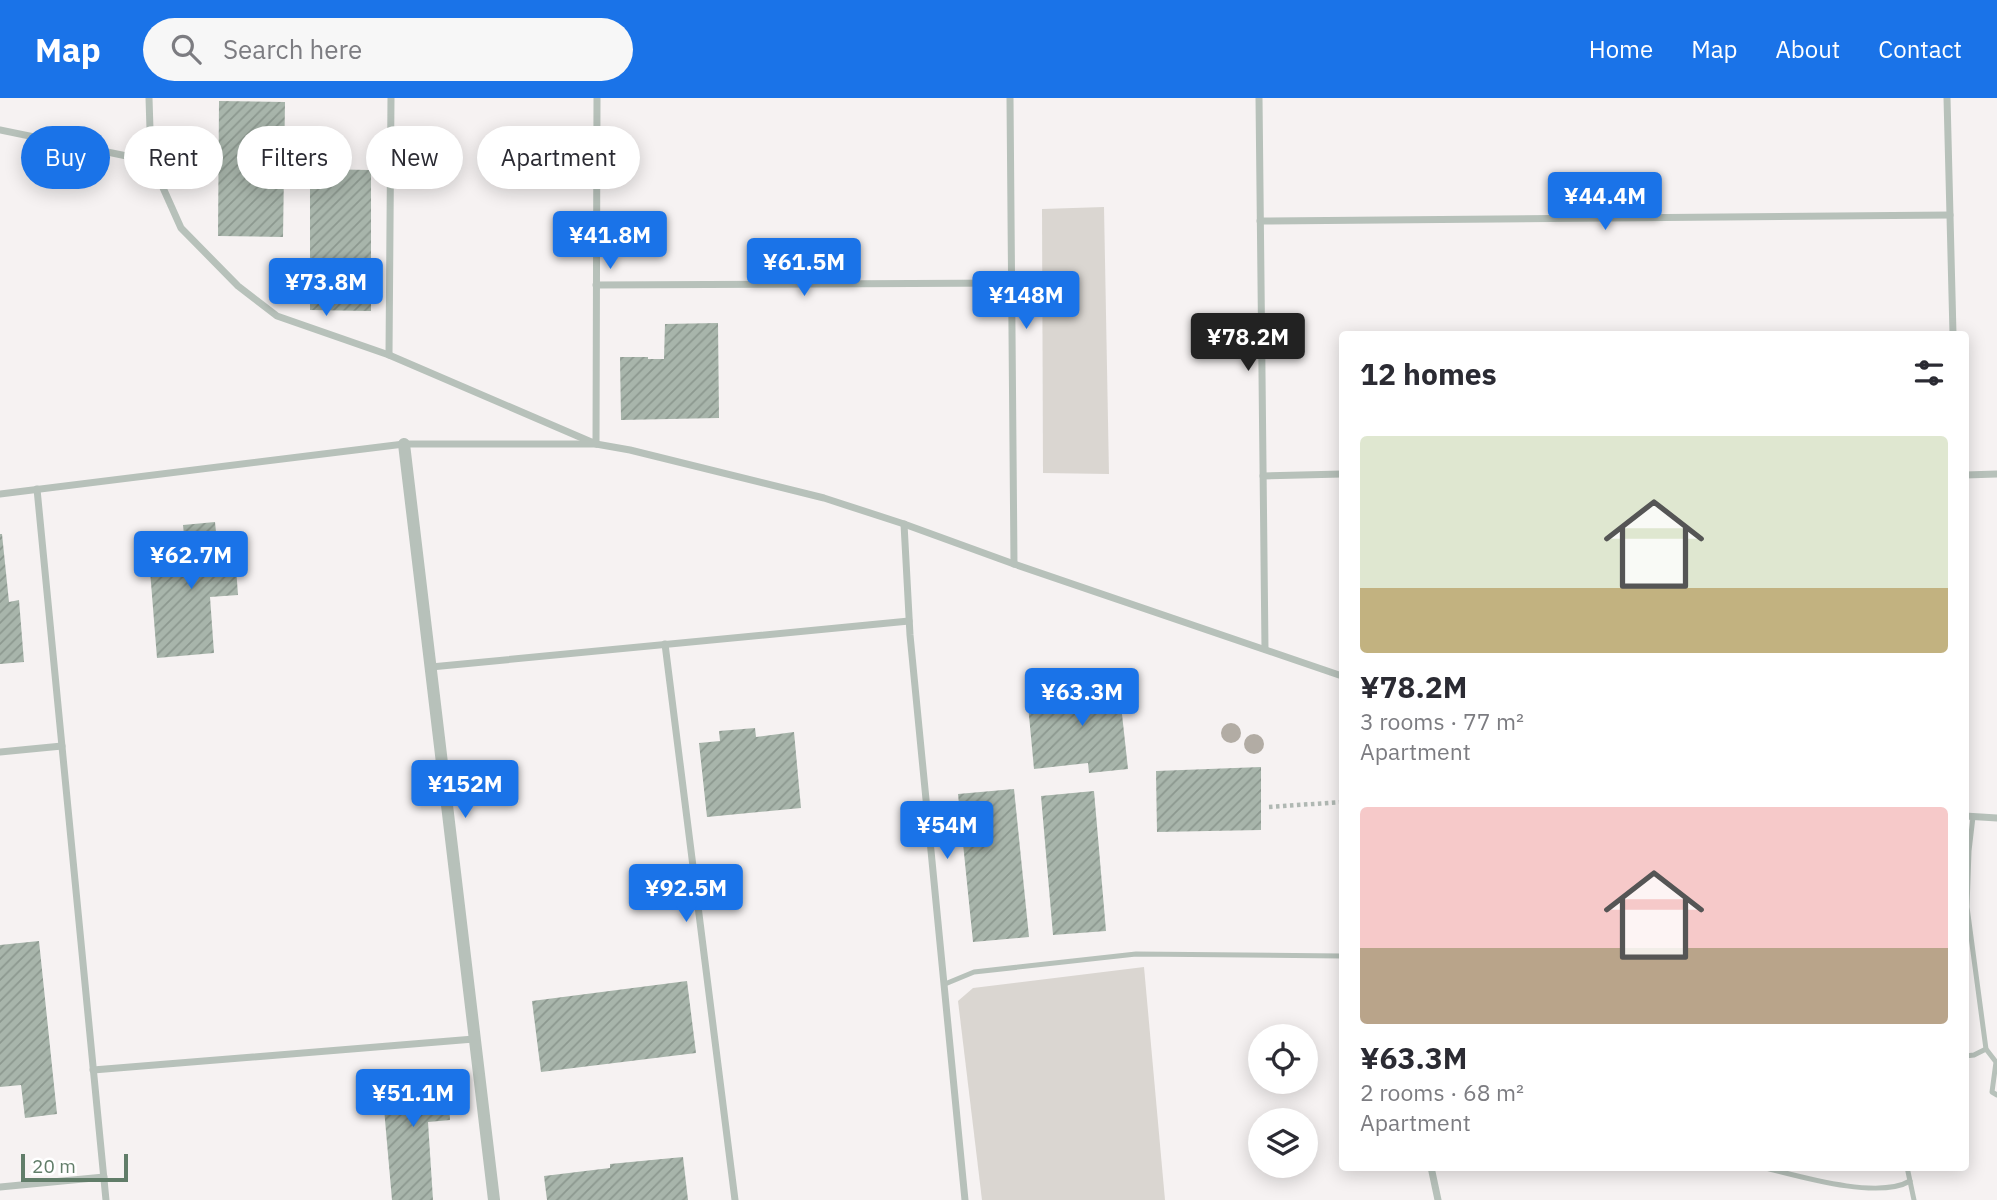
<!DOCTYPE html>
<meta charset="utf-8">
<style>
:root{--surface:#fff;--page:#f7f7f7;--text:#2b2b33;--muted:#7c7c81;--accent:#1a73e8}
body{margin:0;font-family:"IBM Plex Sans",sans-serif;background:var(--page);color:var(--text);height:100vh;display:flex;flex-direction:column;font-size:26px;white-space:nowrap}
*{box-sizing:border-box;margin:0}
p{font-size:23px;color:var(--muted)}
.icon{flex:none;width:38px;height:38px;fill:none;stroke:currentColor;stroke-width:2;stroke-linecap:round;stroke-linejoin:round}
.map{position:relative;flex:1;overflow:hidden}
.side{position:absolute;left:1339px;top:233px;width:630px;height:840px;display:flex;flex-direction:column;background:var(--surface);border-radius:7px;box-shadow:0 4px 18px #0003}
.side>*{flex:none}
.banner{position:absolute;left:21px;top:28px;width:665px;height:63px;display:flex;gap:14px}
.tools{position:absolute;left:1248px;top:926px;display:grid;gap:14px}
.tools a{display:grid;place-items:center;width:70px;height:70px;border-radius:50%;background:var(--surface);box-shadow:0 4px 18px #0003;font-size:35px}
.scale{position:absolute;left:21px;bottom:18px;width:107px;box-sizing:border-box;padding-left:7px;border:4px solid #617d69;border-top:0;font-size:19px;line-height:24px;white-space:nowrap;color:#617d69;-webkit-text-stroke:5px #fff;paint-order:stroke}
.price{position:absolute;translate:-50% -60px;padding:0 16px;border-radius:7px;background:var(--accent);color:#fff;font-size:23px;line-height:46px;filter:drop-shadow(0 2px 4px #0008)}
.price::after{content:'';position:absolute;left:50%;top:42px;width:21px;height:16px;margin-left:-10px;background:inherit;clip-path:polygon(0 0,100% 0,50% 100%)}
.price.current{background:#222;color:#fff}
ul{padding:0;list-style:none}
li{display:grid;align-content:center;gap:14px;height:371px;padding:0 21px}
li span{display:grid;place-items:center;height:217px;border-radius:7px;color:#555}
li>.icon{margin-inline-start:auto}
span .icon{width:126px;height:126px;fill:#fffc;stroke-width:1}
li b{font-size:30px}
h2{display:flex;justify-content:space-between;align-items:center;height:84px;padding:0 21px;font-size:30px}
.pill{padding:0 24px;border-radius:32px;background:var(--surface);box-shadow:0 4px 18px #0003;font-size:24px;line-height:63px}
.pill.current{background:var(--accent);color:#fff}
header{display:flex;align-items:center;gap:42px;box-sizing:border-box;height:98px;padding:0 35px;background:var(--accent);color:#fff}
header strong{font-size:33px}
nav{display:flex;gap:38px;margin-inline-start:auto;font-size:24px}
.search{width:490px;height:63px;background:var(--page);display:flex;align-items:center;gap:18px;box-sizing:border-box;padding:0 24px;border-radius:38px;color:var(--muted);font-size:26px}
.map>svg:first-child{display:block}
.park{fill:#dad6d1}
.building{fill:url(#building-hatch)}
.lines{fill:none;stroke-linecap:round;stroke-linejoin:round}
.path{stroke:#b0b8b3;stroke-width:4.5;stroke-dasharray:3.5 3.5;stroke-linecap:butt}
.service{stroke:#b7c1ba;stroke-width:5}
.minor{stroke:#b7c1ba;stroke-width:7}
.tertiary{stroke:#b7c1ba;stroke-width:12}
.tree{fill:#b2aca4}
</style>
<header>
<strong>Map</strong>
<div class="search"><svg class="icon" aria-label="search" viewBox="0 0 24 24"><circle cx="10" cy="10" r="6"/><path d="M15 15l6 6"/></svg>Search here</div>
<nav><a>Home</a><a>Map</a><a>About</a><a>Contact</a></nav>
</header>
<div class="map">
<svg width="1997" height="1102" viewBox="0 0 1997 1102">
<defs>
<pattern id="building-hatch" width="6" height="6" patternUnits="userSpaceOnUse" patternTransform="scale(1.75)"><rect width="6" height="6" fill="#a8b5ab"/><path d="M-1 1l2-2M0 6l6-6M5 7l2-2" fill="none" stroke="#8c988f"/></pattern>
</defs>
<rect width="100%" height="100%" fill="#f6f2f2"/>
<!-- park -->
<g class="park">
<path d="M1104,109l5,267 -66,-1 -1,-264z"/>
<path d="M1144,869l21,233h-183l-24,-199 15,-13z"/>
</g>
<!-- building -->
<g class="building">
<path d="M219,3l66,1 -2,135 -65,-1z"/>
<path d="M310,71l61,1v141l-61,-1z"/>
<path d="M718,225l1,95 -98,2 -1,-63h28v2h16l1,-35z"/>
<path d="M215,424l2,20 17,-2 4,55 -28,2 4,56 -57,5 -8,-100 37,-3 -3,-30z"/>
<path d="M0,436h2l7,68 10,-2 5,62 -24,2z"/>
<path d="M1123,576l3,31h-5l7,64 -39,4 -1,-10 -54,6 -6,-64 41,-4 -1,-8 14,-2 -1,-13z"/>
<path d="M755,630l1,9 38,-5 7,76 -94,9 -8,-74 21,-2 -1,-10z"/>
<path d="M1261,669v63l-104,2 -1,-61z"/>
<path d="M1014,691l15,148 -56,5 -15,-148z"/>
<path d="M1094,693l12,140 -53,4 -12,-139z"/>
<path d="M39,843l18,173 -32,4 -4,-33 -21,2v-142z"/>
<path d="M687,883l9,72 -155,19 -9,-71z"/>
<path d="M447,972l3,50 -22,2 5,78h-41l-11,-126z"/>
<path d="M683,1059l5,43h-141l-3,-24 66,-8v-4z"/>
</g>
<g class="lines">
<!-- path -->
<path class="path" d="M1269,709l73,-5"/>
<!-- service -->
<g class="service">
<path d="M1973,719l-4,34 -2,56 19,142 10,13 -4,30 5,3"/>
<path d="M945,886l29,-12 162,-18 206,2"/>
<path d="M1965,958l9,-1 12,-6"/>
<path d="M1762,1069c36,9 116,33 148,14"/>
<path d="M1907,1069l7,33"/>
</g>
<!-- minor -->
<g class="minor">
<path d="M149,0l2,63 30,67 57,58 39,30 112,39 207,89 1,-346"/>
<path d="M1010,0l4,466"/>
<path d="M1259,0l6,551"/>
<path d="M1947,0l6,236"/>
<path d="M0,32l151,31"/>
<path d="M1260,123l690,-6"/>
<path d="M596,187l415,-2"/>
<path d="M389,257l2,-257"/>
<path d="M1965,377l32,-1"/>
<path d="M1263,378l79,-2"/>
<path d="M37,391l69,711"/>
<path d="M0,396l404,-50h192l34,6 194,48 80,26 110,40 328,112"/>
<path d="M904,426l6,111 55,565"/>
<path d="M665,546l70,556"/>
<path d="M431,569l478,-46"/>
<path d="M0,654l62,-6"/>
<path d="M1965,718l32,2"/>
<path d="M93,972l381,-31"/>
<path d="M1431,1069l7,33"/>
<path d="M0,1089l104,-10"/>
</g>
<!-- tertiary -->
<path class="tertiary" d="M404,346l90,756"/>
</g>
<!-- trees -->
<g class="tree">
<circle cx="1231" cy="635" r="10"/>
<circle cx="1254" cy="646" r="10"/>
</g>
</svg>
<div class="tools">
<a><svg class="icon" aria-label="locate" viewBox="0 0 24 24"><circle cx="12" cy="12" r="6"/><path d="M12 2v4M12 18v4M2 12h4M18 12h4"/></svg></a>
<a><svg class="icon" aria-label="layers" viewBox="0 0 24 24"><path d="M12 4l9 5-9 5-9-5zM3 14l9 5 9-5"/></svg></a>
</div>
<div class="scale">20 m</div>
<b class="price" style="left:1605px;top:134px">¥44.4M</b>
<b class="price" style="left:610px;top:173px">¥41.8M</b>
<b class="price" style="left:804px;top:200px">¥61.5M</b>
<b class="price" style="left:326px;top:220px">¥73.8M</b>
<b class="price" style="left:1026px;top:233px">¥148M</b>
<b class="price current" style="left:1248px;top:275px">¥78.2M</b>
<b class="price" style="left:191px;top:493px">¥62.7M</b>
<b class="price" style="left:1082px;top:630px">¥63.3M</b>
<b class="price" style="left:465px;top:722px">¥152M</b>
<b class="price" style="left:947px;top:763px">¥54M</b>
<b class="price" style="left:686px;top:826px">¥92.5M</b>
<b class="price" style="left:413px;top:1031px">¥51.1M</b>
<div class="banner">
<a class="pill current">Buy</a>
<a class="pill">Rent</a>
<a class="pill">Filters</a>
<a class="pill">New</a>
<a class="pill">Apartment</a>
</div>
<section class="side">
<h2>12 homes<svg class="icon" aria-label="filters" viewBox="0 0 24 24"><path d="M4 7h16M4 17h16"/><circle cx="9" cy="7" r="2"/><circle cx="15" cy="17" r="2"/></svg></h2>
<ul>
<li><span style="background:linear-gradient(#dfe7d0 70%,#c2b280 0)"><svg class="icon" aria-label="home" viewBox="0 0 24 24"><path d="M3 11l9-7 9 7M6 9v11h12V9"/></svg></span><div><b>¥78.2M</b><p>3 rooms · 77 m²</p><p>Apartment</p></div></li>
<li><span style="background:linear-gradient(#f6c9c9 65%,#b9a48a 0)"><svg class="icon" aria-label="home" viewBox="0 0 24 24"><path d="M3 11l9-7 9 7M6 9v11h12V9"/></svg></span><div><b>¥63.3M</b><p>2 rooms · 68 m²</p><p>Apartment</p></div></li>
</ul>
</section>
</div>
